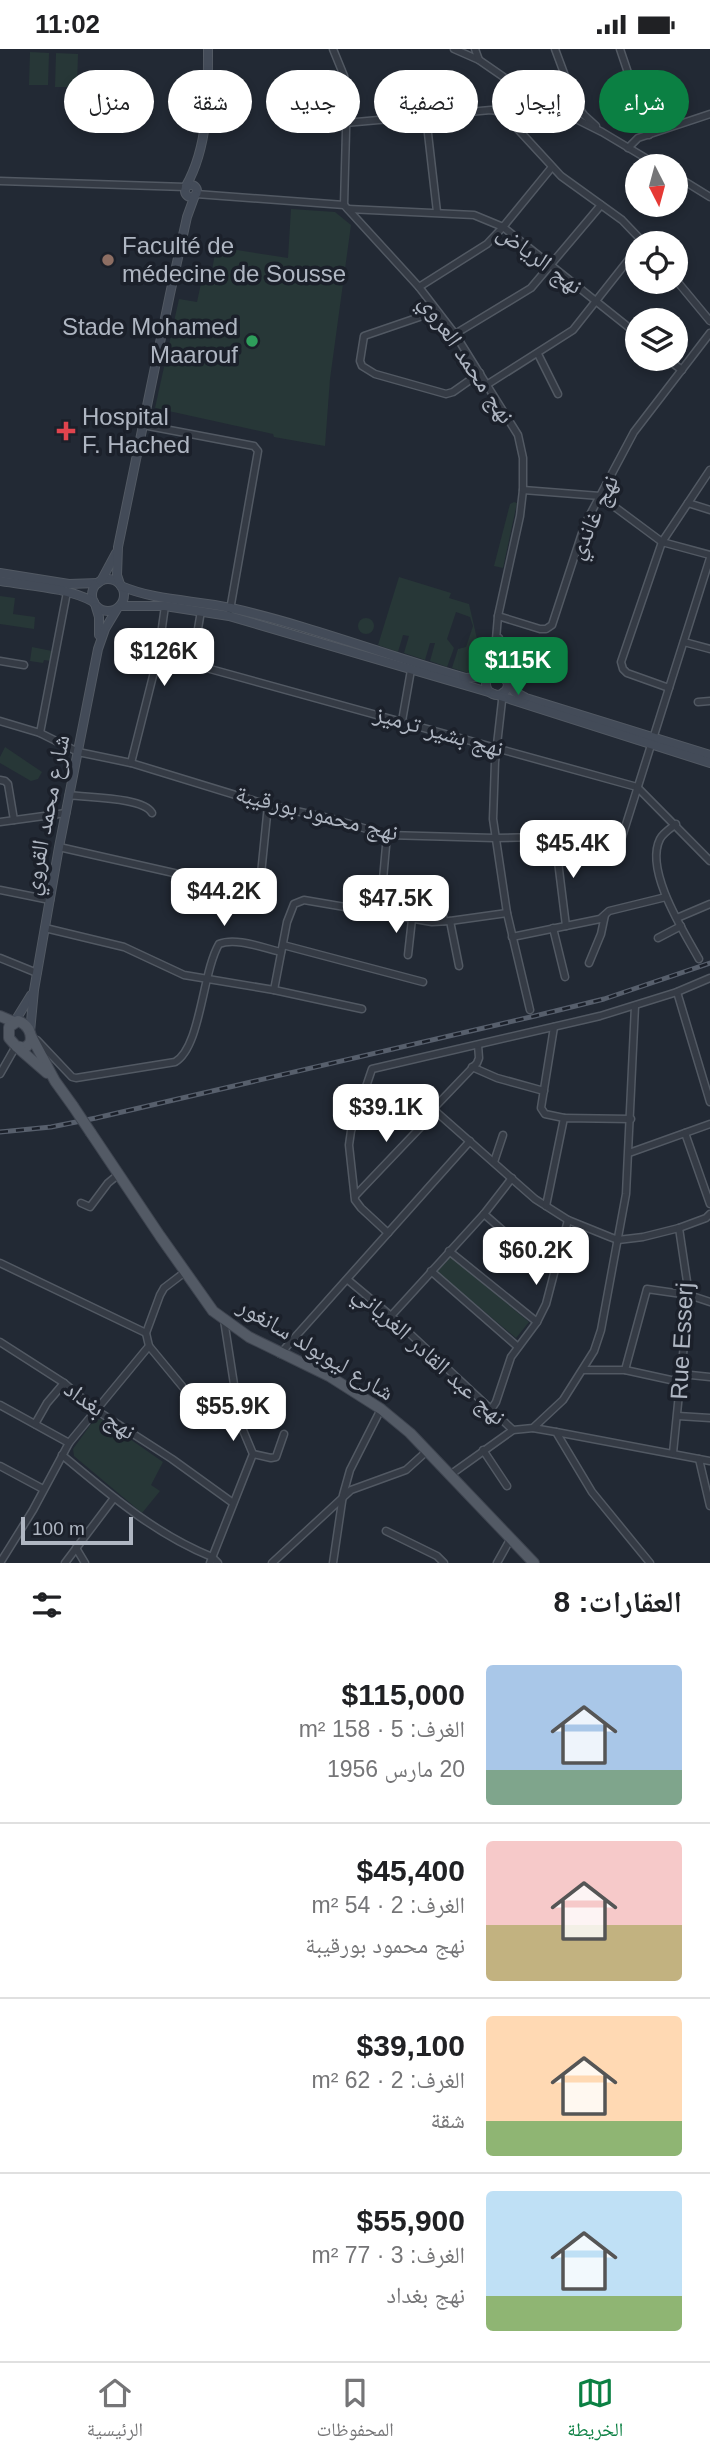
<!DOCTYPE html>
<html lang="ar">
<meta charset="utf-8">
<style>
:root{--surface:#fff;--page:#f2f2f2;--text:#202124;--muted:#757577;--line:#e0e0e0;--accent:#0b8043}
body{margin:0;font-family:Helvetica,"Noto Naskh Arabic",sans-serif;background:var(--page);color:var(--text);direction:rtl;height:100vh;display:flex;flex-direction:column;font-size:26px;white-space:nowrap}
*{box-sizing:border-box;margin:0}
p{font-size:23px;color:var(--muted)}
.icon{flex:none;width:38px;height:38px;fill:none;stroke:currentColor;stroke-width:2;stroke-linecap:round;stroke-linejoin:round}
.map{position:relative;height:1514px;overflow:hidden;direction:ltr}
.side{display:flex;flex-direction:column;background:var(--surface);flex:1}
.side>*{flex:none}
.guide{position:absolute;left:21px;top:21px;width:668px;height:63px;direction:rtl;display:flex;gap:14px}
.needle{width:46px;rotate:174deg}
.controls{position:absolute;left:625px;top:105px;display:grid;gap:14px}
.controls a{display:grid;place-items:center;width:63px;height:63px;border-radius:50%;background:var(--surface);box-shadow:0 4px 10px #0003;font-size:35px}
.scale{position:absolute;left:21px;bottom:18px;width:112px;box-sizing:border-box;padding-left:7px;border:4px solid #afb6c2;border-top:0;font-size:19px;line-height:24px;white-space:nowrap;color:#afb6c2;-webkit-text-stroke:5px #1b202a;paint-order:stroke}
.price{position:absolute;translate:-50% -60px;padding:0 16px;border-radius:14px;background:#fff;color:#222;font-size:23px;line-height:46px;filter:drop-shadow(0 2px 4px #0008)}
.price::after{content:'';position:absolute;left:50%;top:42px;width:21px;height:16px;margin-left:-10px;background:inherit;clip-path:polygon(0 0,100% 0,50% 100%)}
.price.active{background:var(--accent);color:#fff}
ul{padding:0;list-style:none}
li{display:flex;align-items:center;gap:21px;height:175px;padding:0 28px}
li+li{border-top:2px solid var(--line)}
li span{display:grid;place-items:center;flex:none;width:196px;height:140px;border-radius:7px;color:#555}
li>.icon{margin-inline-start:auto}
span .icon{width:84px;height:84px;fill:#fffc;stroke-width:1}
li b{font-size:30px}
h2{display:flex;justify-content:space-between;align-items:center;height:84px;padding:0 28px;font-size:30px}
.tag{padding:0 24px;border-radius:32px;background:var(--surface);box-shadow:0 4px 10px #0003;font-size:24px;line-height:63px}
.tag.active{background:var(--accent);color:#fff}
.status{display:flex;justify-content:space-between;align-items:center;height:49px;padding:0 35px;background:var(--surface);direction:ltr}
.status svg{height:19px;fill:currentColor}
.menu{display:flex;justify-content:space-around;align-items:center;height:98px;border-top:2px solid var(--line);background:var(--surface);font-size:19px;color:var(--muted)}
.menu a{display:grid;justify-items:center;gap:4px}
.menu .active{color:var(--accent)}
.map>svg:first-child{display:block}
.green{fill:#273737}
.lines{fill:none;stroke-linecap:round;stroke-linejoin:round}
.street-casing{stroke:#525963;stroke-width:9}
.secondary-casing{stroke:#525963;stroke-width:10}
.primary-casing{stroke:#3e444f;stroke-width:12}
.street{stroke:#353b45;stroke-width:6}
.secondary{stroke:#434b58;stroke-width:8}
.primary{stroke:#535a65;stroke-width:10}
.rail-casing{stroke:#575f6c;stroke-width:5}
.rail{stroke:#1b202a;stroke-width:2.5;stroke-dasharray:8;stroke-linecap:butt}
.primary-bridge-casing{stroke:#3e444f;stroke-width:12;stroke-linecap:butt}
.primary-bridge{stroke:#535a65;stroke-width:10}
.education-dot{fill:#8d6e63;stroke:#1b202a;stroke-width:2.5}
.leisure-dot{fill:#2e9e5b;stroke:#1b202a;stroke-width:2.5}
.health-dot{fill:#e0444e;stroke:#1b202a;stroke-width:2.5}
.labels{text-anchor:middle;stroke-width:7;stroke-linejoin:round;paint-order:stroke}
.poi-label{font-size:24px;fill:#afb6c2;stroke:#1b202a;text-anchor:start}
.street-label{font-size:24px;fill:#afb6c2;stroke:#1b202a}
</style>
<div class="status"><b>11:02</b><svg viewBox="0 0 49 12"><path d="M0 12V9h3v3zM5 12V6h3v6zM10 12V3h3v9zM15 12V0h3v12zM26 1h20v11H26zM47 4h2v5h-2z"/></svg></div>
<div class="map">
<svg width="710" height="1514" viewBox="0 0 710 1514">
<rect width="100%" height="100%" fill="#222934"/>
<!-- green -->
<g class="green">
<path d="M30,3l19,1 -1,32h-19z"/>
<path d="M56,4l22,1 -1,33h-22z"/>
<path d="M291,160l44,3 16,13 -21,154 -5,67 -51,-9 -1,-3 -118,-26 24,-109 18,3 7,-33 8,2 3,-18 9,-5 64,10z"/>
<path d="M514,453l3,1 -14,65 -9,-2 16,-62z"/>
<path d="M399,528l52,16 -2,5 20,6 14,61 -15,8 -16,-5 6,-19 8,-2 7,-21 -3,-9 -14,-5 -9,27 7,9 -7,19 -17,-6 5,-18h-5l-5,17 -21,-7 5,-17 -6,-1 -5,17 -20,-7z"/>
<path d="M0,547l15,2 -2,16 22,3 -1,12 -34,-5z"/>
<circle cx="366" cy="577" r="8"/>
<path d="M32,598l20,4 -1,10 -7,-1 -1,3 -13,-2z"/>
<path d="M5,698l37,25 -4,7 -7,2 -31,-18v-6z"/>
<path d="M449,1206l80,67 -13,16 -80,-67z"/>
<path d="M101,1370l62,43 -12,23 9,6 -18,22 -68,-57 -1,-7 21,-29z"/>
</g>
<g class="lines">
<defs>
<g id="street">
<path d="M333,0l11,27 3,18 -3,111"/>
<path d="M454,0l25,11 29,20 54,32"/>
<path d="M475,0l4,11"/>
<path d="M555,0l19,51"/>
<path d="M620,0l29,86"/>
<circle cx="567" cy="56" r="8"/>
<path d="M575,54l9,12 12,11"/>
<path d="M564,64l38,19 57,34"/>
<path d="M426,67l11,96"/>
<path d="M345,74l146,-13 11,2 59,64 61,44 22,23"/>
<path d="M628,99l10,-10 72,-24"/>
<path d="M676,127l34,21"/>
<path d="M0,132l186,6"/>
<path d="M196,145l148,11 75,82 36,47 63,101 5,23v32l-3,26 -22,100 -5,58"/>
<path d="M348,160l126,6 29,12 134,107"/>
<path d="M676,231l34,41"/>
<path d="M419,238l68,-43 16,-17 49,-60"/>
<path d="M437,262l-73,25 -4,25 2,5 13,8 71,20 7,-2 27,-19"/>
<path d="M455,285l76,-46 70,-83"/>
<path d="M538,305l20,40"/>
<path d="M667,310l15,11"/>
<path d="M488,335l85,-54 64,-81"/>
<path d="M143,376l111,21 4,5 -28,159"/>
<path d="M523,441l77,6 62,46 48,13"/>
<path d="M688,454l22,7"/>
<path d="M201,562l-9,53 445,123 73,74"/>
<path d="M498,567l42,13h6l6,-4 33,-101 49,-92 76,-99"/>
<path d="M499,589l8,41"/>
<path d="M684,593l26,7"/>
<path d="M158,607l34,8"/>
<path d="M0,612l24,4"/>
<path d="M669,639l-42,-15 -4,-4 -2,-7 41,-120 48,-72"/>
<path d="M503,643l-8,70 -2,57 14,94 23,97"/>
<path d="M698,653l12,-1"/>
<path d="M0,672l40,12 27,-141"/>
<path d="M402,672l9,-51"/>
<path d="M40,684l38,19 53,11 137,42 65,14 54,16 107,3 86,-2 34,6 8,-5 88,-279"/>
<path d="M131,714l27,-107 7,-50"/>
<path d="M0,731l5,1 3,3 6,36"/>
<path d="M69,746c19,3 74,2 83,18"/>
<path d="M0,773l66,-9"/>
<path d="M676,775c-5,4 -13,9 -16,15 -16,31 24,93 39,120"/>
<path d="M555,788l11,89"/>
<path d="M59,798l190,43 11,-6 8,-79"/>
<path d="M382,840l58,10 4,22"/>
<path d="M0,841l50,10"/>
<path d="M380,864l52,9 18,-1 57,-8"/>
<path d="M677,869l33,-14"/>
<path d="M450,872l9,45"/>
<path d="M45,879l79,19 60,28 90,15 88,19"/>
<path d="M553,879l12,49"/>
<path d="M512,888l88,-18 9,-8 57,-14"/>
<path d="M658,889l23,-12"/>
<path d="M283,896l140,37"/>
<path d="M408,906l4,-36"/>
<path d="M0,909l37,15"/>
<path d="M589,914l12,-29 4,-19"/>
<path d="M274,941l13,-68 7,-18 10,-4 76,13 7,-78"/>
<path d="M677,943l33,110"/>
<path d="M554,978l-13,81 4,6 19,4"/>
<path d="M37,991l35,37 4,1 99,-16c26,-15 27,-89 44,-118 17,-7 44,4 62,8"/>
<path d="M472,1018l25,11 47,13"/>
<path d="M0,1025l16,-28"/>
<path d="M364,1043l69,17 102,90 33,21 42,17 8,3 25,-3 36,-9 27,-10 4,-4"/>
<path d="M433,1060l44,-46 2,-5 -1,-13"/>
<path d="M685,1084l25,71"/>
<path d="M629,1104l81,-29"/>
<path d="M494,1113l9,-27"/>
<path d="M355,1147l81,-85"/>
<path d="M81,1154l9,4 18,-24 11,-9"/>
<path d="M546,1157l18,-88 67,1"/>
<path d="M484,1165l46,40 26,7"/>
<path d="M388,1184l-27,-25 -6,-8 -6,-55 2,-14 21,-62 228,-53 77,-24 33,-14"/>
<path d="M449,1202l88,71"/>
<path d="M0,1214l146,70"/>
<path d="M431,1222l87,76"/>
<path d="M348,1231l43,36 122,114"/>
<path d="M391,1267l93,-102 28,-36"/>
<path d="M0,1293l64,41 32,27 76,49 61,44"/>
<path d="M149,1297l47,57c14,7 26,0 41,-4"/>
<path d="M280,1305l190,-213"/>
<path d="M583,1321h42l55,12"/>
<path d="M625,1321l22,-81 42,6 21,7"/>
<path d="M681,1325l29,3"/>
<path d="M0,1356l69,38"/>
<path d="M492,1359l4,-6 15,-45 26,-35 9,-18 22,-84"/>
<path d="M678,1367l32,2"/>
<path d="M35,1375l12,-21 17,-20"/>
<path d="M533,1379l23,4 36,60 58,71"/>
<path d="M556,1383l154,29"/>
<path d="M483,1401l24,36"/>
<path d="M673,1404l16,-158 -10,-67"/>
<path d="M253,1405l18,4 5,-1 8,-23"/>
<path d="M62,1406c48,40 93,79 150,102l6,6"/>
<path d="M699,1410l11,47"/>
<path d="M0,1417l43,23"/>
<path d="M450,1426l63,-45 20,-2 30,-28 31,-49 7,-21 25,-136 9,-188"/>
<path d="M386,1482l51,25 7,7"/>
<path d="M76,1499l9,15"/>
<path d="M0,1514l33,-53 36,-67 80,-97 -3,-13 14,-38 4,-7 21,-16"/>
<path d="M65,1514l49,-65"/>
<path d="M210,1514l43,-109 -13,-31 -16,-103"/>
<path d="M272,1514l79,-73 55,-20 21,-19"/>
<path d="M333,1514l10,-68 7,-25 31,-61"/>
<path d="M497,1514l14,-25"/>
</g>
<g id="secondary">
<circle cx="191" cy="142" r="6"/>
<path d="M186,137c23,-41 22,-91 22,-137"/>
<path d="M0,524l69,11 29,-1"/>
<circle cx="108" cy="546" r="16"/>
<path d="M0,532c30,5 66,6 94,21"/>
<path d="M101,532l15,-28"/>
<path d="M120,535l-3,-9 1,-28 52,-253 17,-77 8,-22"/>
<path d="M121,537c35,15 74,14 110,22 80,18 157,48 235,70l24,-2"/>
<path d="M120,557h45l64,10 263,77"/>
<path d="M96,558l3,10v18"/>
<circle cx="497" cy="635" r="11"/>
<path d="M507,633l8,10 11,6 184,57"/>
<path d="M494,645l216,69"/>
<path d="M15,972l16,-26"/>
<path d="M30,983l4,-42 25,-143 39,-198 7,-20 12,-20"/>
</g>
<g id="primary">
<path d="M0,967l14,6"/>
<path d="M18,972c9,3 15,12 12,22l-5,5 -9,-2 -7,-8v-11z"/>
<path d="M31,987l24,45 18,25"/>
<path d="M17,998l30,26"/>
<path d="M91,1084l69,103 53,75 36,26 80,39 52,33 29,24 124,130"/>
</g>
</defs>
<!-- street casing -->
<use href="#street" class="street-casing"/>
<!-- secondary casing -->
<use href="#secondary" class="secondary-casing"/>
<!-- primary casing -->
<use href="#primary" class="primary-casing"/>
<!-- street -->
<use href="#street" class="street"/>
<!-- secondary -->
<use href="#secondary" class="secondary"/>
<!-- primary -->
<use href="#primary" class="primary"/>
<defs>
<path id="rail" d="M0,1083l51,-5 45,-9 439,-102 69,-17 106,-36"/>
</defs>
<!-- rail casing -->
<use href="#rail" class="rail-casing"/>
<!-- rail -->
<use href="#rail" class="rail"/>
<defs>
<path id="primary-bridge" d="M73,1057l18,27"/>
</defs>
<!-- primary-bridge casing -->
<use href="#primary-bridge" class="primary-bridge-casing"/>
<!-- primary-bridge -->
<use href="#primary-bridge" class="primary-bridge"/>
</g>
<!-- markers -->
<circle class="education-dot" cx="108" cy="211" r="7"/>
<circle class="leisure-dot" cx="252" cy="292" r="7"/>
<path class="health-dot" d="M62.5 371.5h7v7h7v7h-7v7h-7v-7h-7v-7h7z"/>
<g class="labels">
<!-- poi labels -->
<g class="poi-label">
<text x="122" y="205">Faculté de<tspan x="122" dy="28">médecine de Sousse</tspan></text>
<text x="238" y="286" text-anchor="end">Stade Mohamed<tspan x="238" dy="28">Maarouf</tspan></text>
<text x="82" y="376">Hospital<tspan x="82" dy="28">F. Hached</tspan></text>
</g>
<!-- street labels -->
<g class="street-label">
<text transform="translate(540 210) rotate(37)" y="8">نهج الرياض</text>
<text transform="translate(467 310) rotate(56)" y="8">نهج محمد العروي</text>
<text transform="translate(593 468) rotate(-65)" y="8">نهج غاندي</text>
<text transform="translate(439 682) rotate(16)" y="8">نهج بشير ترميز</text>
<text transform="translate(317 764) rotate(14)" y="8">نهج محمود بورقيبة</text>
<text transform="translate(46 766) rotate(-79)" y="8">شارع محمد القروي</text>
<text transform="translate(682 1292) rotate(-87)" y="8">Rue Esserj</text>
<text transform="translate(316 1300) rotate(31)" y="8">شارع ليوبولد سانغور</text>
<text transform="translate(430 1306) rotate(42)" y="8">نهج عبد القادر الغرياني</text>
<text transform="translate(100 1361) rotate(36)" y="8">نهج بغداد</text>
</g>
</g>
</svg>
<div class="controls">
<a><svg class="needle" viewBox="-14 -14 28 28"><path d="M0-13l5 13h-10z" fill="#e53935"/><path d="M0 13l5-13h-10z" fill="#757577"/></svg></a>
<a><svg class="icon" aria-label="locate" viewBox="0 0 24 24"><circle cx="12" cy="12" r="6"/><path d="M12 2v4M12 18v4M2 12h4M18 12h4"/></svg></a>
<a><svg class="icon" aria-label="layers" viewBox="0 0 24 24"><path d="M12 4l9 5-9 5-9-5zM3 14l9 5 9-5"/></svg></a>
</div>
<div class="scale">100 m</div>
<b class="price" style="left:164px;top:639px">$126K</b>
<b class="price active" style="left:518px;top:648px">$115K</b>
<b class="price" style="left:573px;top:831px">$45.4K</b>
<b class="price" style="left:224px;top:879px">$44.2K</b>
<b class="price" style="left:396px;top:886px">$47.5K</b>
<b class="price" style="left:386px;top:1095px">$39.1K</b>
<b class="price" style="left:536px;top:1238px">$60.2K</b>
<b class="price" style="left:233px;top:1394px">$55.9K</b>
<div class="guide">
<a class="tag active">شراء</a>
<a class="tag">إيجار</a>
<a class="tag">تصفية</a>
<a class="tag">جديد</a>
<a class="tag">شقة</a>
<a class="tag">منزل</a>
</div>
</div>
<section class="side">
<h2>العقارات: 8<svg class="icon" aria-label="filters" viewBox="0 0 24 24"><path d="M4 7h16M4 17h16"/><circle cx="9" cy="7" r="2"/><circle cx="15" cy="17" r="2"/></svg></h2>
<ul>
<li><span style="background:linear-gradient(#a9c7e8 75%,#7fa58c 0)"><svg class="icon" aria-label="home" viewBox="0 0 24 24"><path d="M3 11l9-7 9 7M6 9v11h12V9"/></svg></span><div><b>$115,000</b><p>الغرف: 5 · 158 m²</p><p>20 مارس 1956</p></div></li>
<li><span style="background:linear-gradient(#f6c9c9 60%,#c2b280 0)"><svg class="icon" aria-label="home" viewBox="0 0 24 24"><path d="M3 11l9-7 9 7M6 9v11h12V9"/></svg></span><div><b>$45,400</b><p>الغرف: 2 · 54 m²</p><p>نهج محمود بورقيبة</p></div></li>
<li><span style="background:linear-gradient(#ffd9b3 75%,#8fb573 0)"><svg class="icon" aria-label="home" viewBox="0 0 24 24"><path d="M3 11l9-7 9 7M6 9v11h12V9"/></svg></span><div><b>$39,100</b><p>الغرف: 2 · 62 m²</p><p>شقة</p></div></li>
<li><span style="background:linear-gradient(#bfe0f5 75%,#8fb573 0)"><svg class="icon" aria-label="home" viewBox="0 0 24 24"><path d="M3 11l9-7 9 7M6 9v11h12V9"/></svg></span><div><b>$55,900</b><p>الغرف: 3 · 77 m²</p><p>نهج بغداد</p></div></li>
</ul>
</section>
<nav class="menu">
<a class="active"><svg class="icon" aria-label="map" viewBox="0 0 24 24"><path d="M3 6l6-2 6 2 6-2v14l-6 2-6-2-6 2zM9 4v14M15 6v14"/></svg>الخريطة</a>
<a><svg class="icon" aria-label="saved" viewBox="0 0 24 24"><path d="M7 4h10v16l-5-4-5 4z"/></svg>المحفوظات</a>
<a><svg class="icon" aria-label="home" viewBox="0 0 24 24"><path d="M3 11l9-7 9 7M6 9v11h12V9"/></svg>الرئيسية</a>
</nav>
